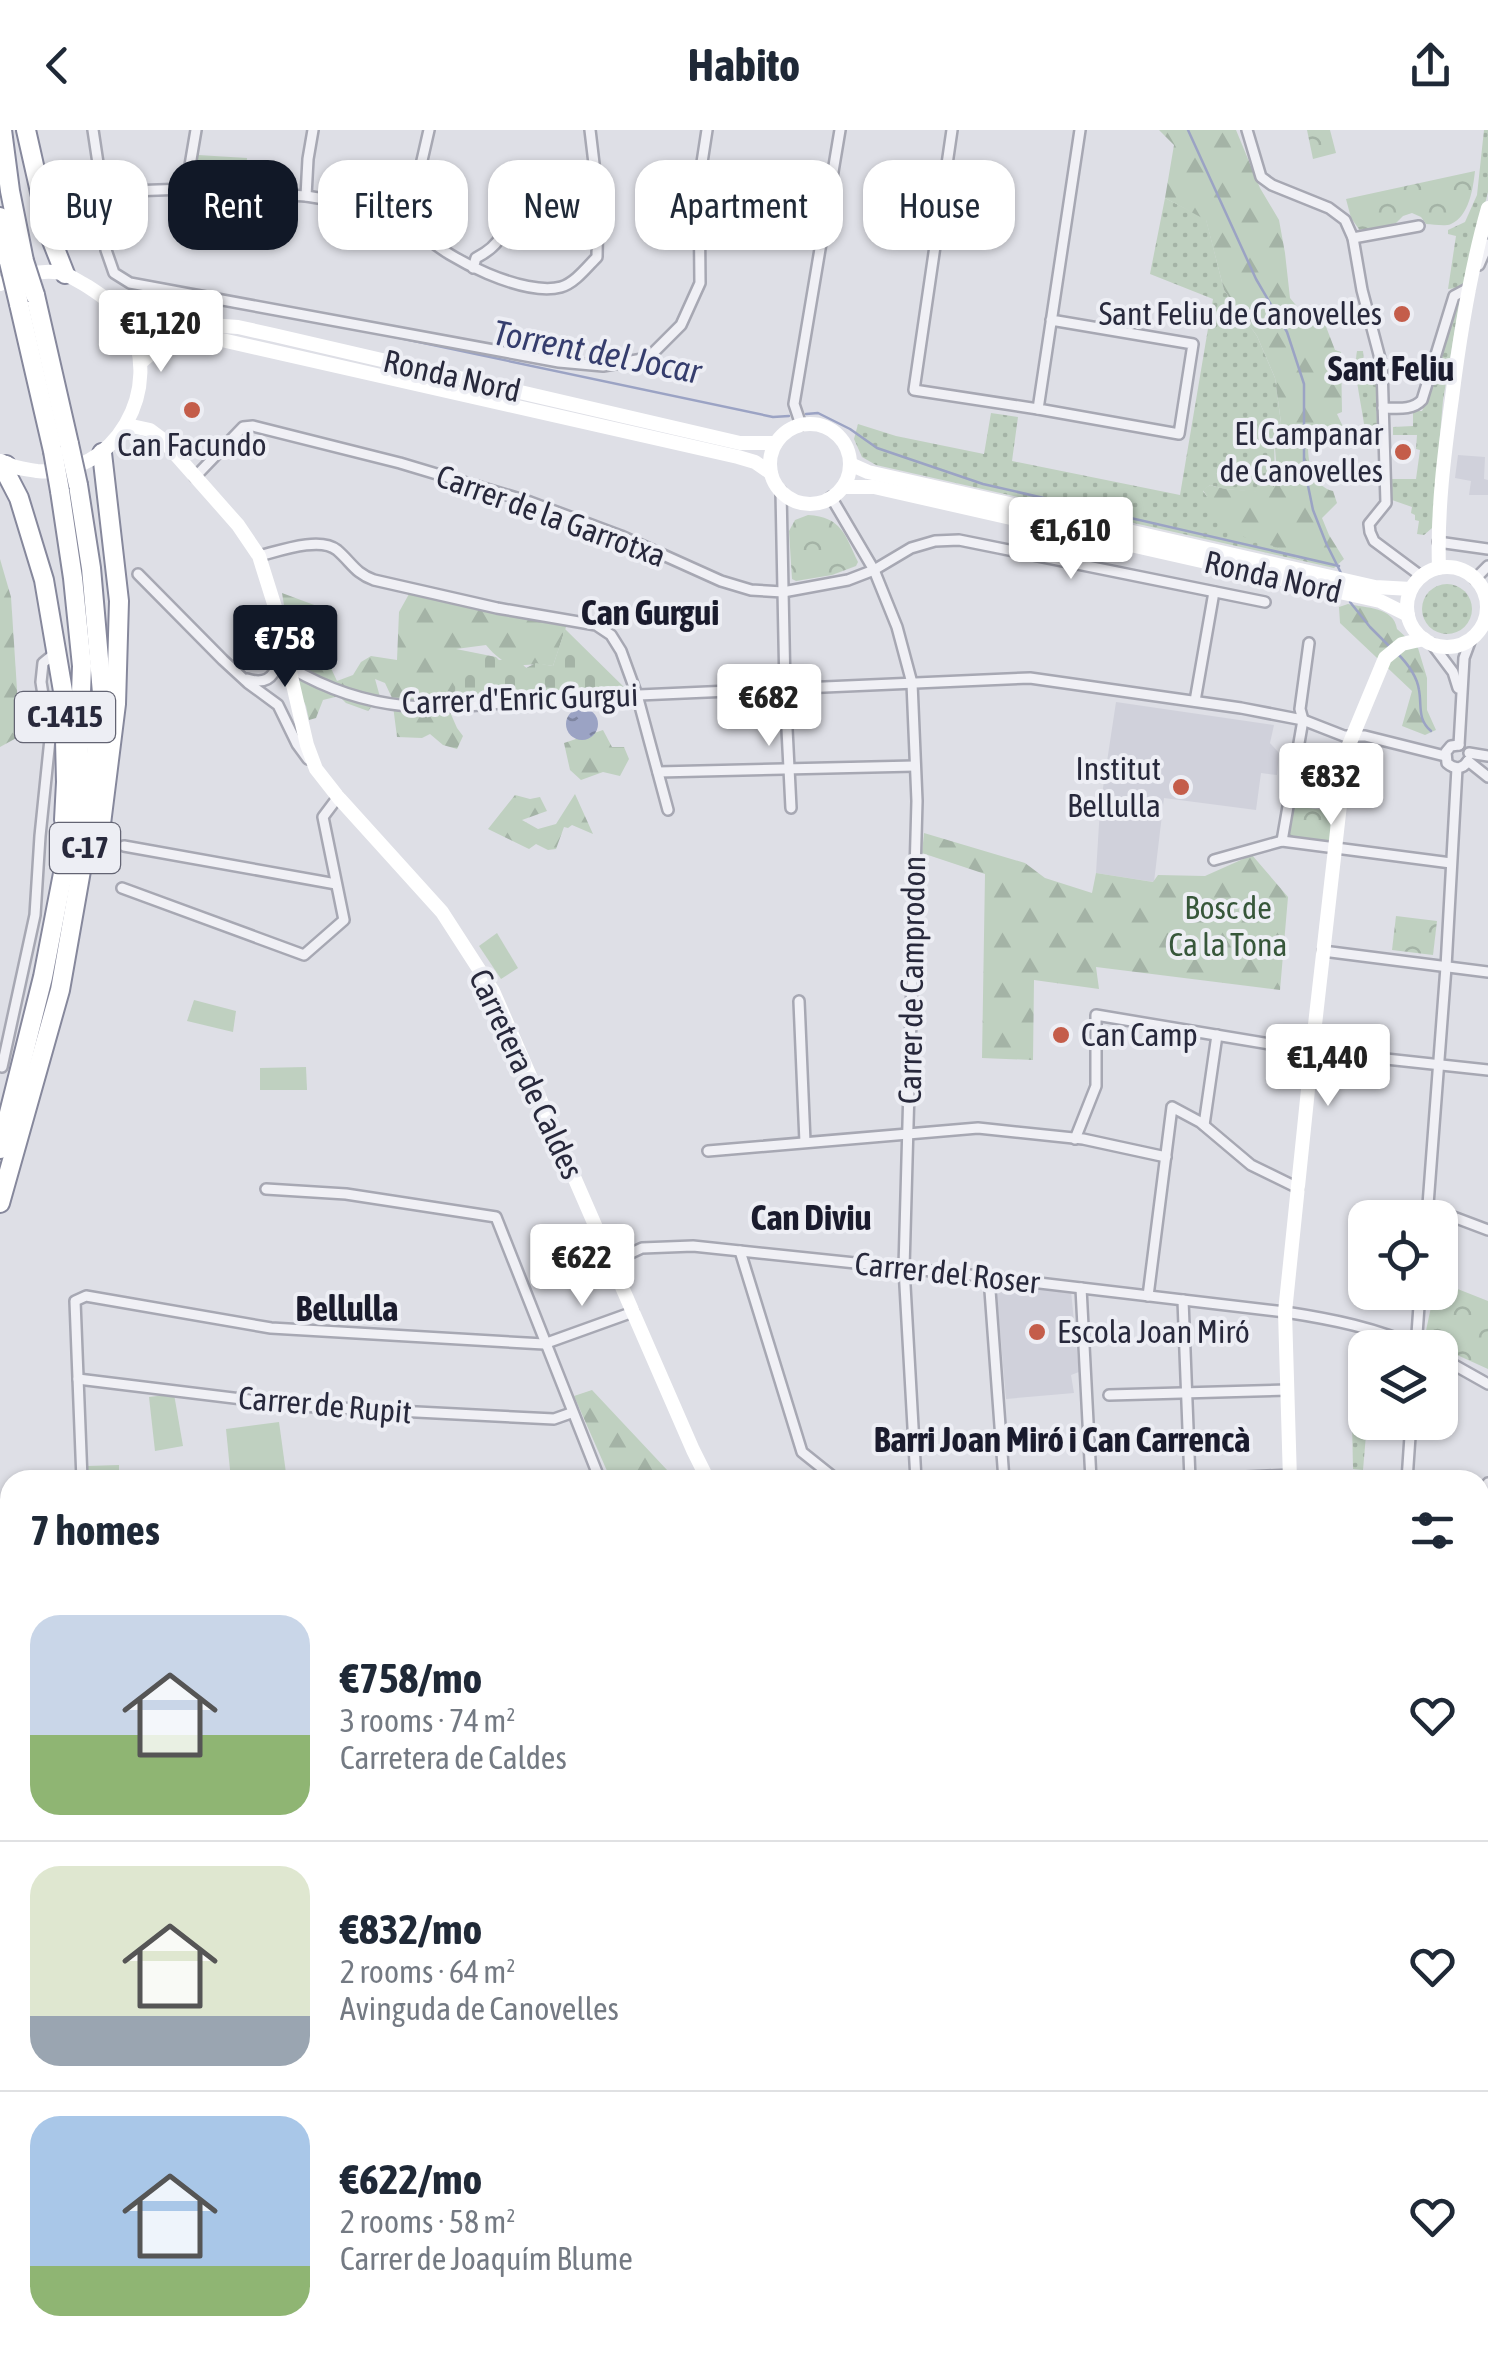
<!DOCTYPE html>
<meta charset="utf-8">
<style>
:root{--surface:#fff;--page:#f6f6f7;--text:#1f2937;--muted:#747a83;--line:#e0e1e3;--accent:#111827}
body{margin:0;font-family:"Asap Condensed",sans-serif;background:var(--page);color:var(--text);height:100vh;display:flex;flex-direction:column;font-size:38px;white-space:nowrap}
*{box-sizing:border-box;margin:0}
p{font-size:32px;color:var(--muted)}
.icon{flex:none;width:55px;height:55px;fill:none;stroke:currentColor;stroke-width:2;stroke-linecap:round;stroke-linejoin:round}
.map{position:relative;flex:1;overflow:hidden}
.side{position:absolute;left:0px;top:1340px;width:1490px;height:892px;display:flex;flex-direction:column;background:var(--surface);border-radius:30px 30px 0 0;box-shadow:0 2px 8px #0004}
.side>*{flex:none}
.hud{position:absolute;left:30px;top:30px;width:1430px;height:90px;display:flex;gap:20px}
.tools{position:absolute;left:1348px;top:1070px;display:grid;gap:20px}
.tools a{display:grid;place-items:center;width:110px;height:110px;border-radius:20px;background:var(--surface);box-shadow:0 2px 8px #0004;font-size:50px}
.price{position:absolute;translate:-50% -85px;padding:0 22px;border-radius:10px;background:#fff;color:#222;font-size:32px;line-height:65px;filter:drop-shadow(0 2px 5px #0008)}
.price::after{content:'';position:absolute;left:50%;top:60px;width:30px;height:22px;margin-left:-15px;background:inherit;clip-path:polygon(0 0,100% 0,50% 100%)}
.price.selected{background:var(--accent);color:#fff}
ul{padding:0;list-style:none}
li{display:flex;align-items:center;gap:30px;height:250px;padding:0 30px}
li+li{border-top:2px solid var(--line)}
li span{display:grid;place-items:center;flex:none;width:280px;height:200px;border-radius:30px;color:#555}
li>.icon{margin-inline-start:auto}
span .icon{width:120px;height:120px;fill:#fffc;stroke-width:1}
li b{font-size:42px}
h2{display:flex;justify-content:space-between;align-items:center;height:120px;padding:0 30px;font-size:42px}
.pill{padding:0 35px;border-radius:30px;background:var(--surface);box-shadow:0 2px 8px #0004;font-size:35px;line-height:90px}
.pill.selected{background:var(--accent);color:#fff}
header{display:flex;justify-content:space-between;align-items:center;height:130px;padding:0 30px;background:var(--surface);font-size:45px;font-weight:700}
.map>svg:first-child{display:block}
.built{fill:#d0d1db}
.grass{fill:url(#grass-dots)}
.forest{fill:url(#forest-firs)}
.cemetery{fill:url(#cemetery-stones)}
.park{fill:url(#park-crowns)}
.pitch{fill:#bfd0c0}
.water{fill:url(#water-ripples)}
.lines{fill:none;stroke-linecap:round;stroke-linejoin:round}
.stream{stroke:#9ba3c4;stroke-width:2.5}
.secondary-tunnel{stroke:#babbc4;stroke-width:14;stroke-dasharray:14 7;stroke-linecap:butt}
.street-casing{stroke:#a7a8b3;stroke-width:14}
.highway-casing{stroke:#86889c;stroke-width:22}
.street{stroke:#f0f0f5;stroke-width:9}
.secondary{stroke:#fff;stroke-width:14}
.highway{stroke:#fff;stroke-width:18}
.highway-bridge-casing{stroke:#86889c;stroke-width:22;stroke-linecap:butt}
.highway-bridge{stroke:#fff;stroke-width:18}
.poi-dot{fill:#c45d4a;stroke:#edeef4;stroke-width:4}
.labels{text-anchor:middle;stroke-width:8;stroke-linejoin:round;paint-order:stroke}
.shield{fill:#edeef4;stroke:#636473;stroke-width:2.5}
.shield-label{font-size:30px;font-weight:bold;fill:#28293c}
.poi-label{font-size:32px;fill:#28293c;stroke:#edeef4;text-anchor:end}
.street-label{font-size:32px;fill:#28293c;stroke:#edeef4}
.park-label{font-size:32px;fill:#37573a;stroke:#edeef4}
.water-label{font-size:35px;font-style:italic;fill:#353d6d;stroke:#edeef4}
.neighbourhood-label{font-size:35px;font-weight:bold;fill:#1a1b2d;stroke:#edeef4}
</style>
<header><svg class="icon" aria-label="back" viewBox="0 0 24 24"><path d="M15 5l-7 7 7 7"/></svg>Habito<svg class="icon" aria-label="share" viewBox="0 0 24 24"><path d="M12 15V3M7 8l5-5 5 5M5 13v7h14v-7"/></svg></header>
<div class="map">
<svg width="1488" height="2232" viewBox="0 0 1488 2232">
<defs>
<pattern id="grass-dots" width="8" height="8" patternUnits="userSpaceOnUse" patternTransform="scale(2.5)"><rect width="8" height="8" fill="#bfd0c0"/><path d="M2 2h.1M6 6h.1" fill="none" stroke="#a4b3a6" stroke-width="1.8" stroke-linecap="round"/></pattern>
<pattern id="forest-firs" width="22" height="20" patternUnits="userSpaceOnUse" patternTransform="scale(2.5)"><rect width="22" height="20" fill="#bfd0c0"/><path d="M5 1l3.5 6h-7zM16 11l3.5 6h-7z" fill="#a4b3a6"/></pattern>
<pattern id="cemetery-stones" width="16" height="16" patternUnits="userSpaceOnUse" patternTransform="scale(2.5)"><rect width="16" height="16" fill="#bfd0c0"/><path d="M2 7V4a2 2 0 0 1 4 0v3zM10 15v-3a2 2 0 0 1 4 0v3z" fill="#a4b3a6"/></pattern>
<pattern id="park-crowns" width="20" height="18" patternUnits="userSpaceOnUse" patternTransform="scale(2.5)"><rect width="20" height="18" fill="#bfd0c0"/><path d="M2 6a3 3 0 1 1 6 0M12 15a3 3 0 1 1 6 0" fill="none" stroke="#a4b3a6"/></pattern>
<pattern id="water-ripples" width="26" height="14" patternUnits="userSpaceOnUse" patternTransform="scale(2.5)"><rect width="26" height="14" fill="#9ba3c4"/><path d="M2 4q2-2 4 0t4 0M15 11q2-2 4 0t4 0" fill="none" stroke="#7e85a0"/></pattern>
</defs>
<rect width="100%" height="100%" fill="#dedfe6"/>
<!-- built -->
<g class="built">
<path d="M1458,325l27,2 -1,22 4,1v15h-19l2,-14 -16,-3z"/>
<path d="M1116,572l158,23 -4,18 9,10 -2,22 -16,-2 -5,37 -92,-12 -10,84 -58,-9 4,-65z"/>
<path d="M996,1156l75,5 8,81 -8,3 3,18 -68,6z"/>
</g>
<!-- grass -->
<g class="grass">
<path d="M1484,0h4v62l-24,95 -16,2 8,-53 -8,-2v-4l17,-8 12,-27z"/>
<path d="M1165,68l41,21 18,71 33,46 18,42 6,45 -7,12 1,52 -8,6 -42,-4 -15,-4 -7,6c17,27 71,56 100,70l-427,-96 -14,-8 -8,-18 4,-15 38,12 88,18 7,-41 27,4 -6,44 168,34 33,-196 -63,-25z"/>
<path d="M1460,169l-17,101 -11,128 -8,7 -7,-1 2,-13 -4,-1v-5l-4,-2 1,-6 -20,-7 -2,-21h26l4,-29 -4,-1 1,-14h-24v-8l20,-1v-15h9l7,-15z"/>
<path d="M1357,221h6l1,14 12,-1 1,64 -8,1 -5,-5c-3,-23 -11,-52 -7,-73z"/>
<circle cx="1447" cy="479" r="25"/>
<path d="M1351,1243l12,1 4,49 -4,47 -10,-1z"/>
</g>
<!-- forest -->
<g class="forest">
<path d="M1159,0h77l24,58 19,32 6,33 5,45 19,23 16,3 10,26 6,2 1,60 -5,2 8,17 -16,3 -1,4 -20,8c0,19 5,40 25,45l4,12 -15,15 7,17 15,24 -10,9 -31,-7 -30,-15 -38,-12 -18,-20 -14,-24 7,-5 15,4 42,3 7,-5 2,-26 -2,-26 7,-12 -6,-45 -18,-42 -33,-46 -18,-70 -41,-22 9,-53z"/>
<path d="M0,429l11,38 9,139 -20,11z"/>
<path d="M282,463l43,16 -1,14 -24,-8 4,20 26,31 7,15 16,-6 8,-13 10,-6 26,4 2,-48 10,-18 153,20 5,10 -14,42c-31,-6 -41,10 -67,-21l-30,4c0,21 3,44 -6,63l7,16 6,8 -6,13 -14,-4 -13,-11 -8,4 -25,-1 -5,-39 -7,-15 -10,-4 5,18 -12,14 -22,-8 -7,-7 -16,4 -7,18 -7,2 -3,-14 -8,-17z"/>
<path d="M1348,474c18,4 46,3 49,25l21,19 9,30v32l9,20 -11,5 -23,-9 10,-35 -72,-68 -1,-16z"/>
<path d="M603,600l9,17h12l5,12 -9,17 -17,-4 -22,8 -11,-10 -6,-27z"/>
<path d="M575,664l18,40 -21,-9 -4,3 -4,-1 -8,22 -8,1 -12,-6 -7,5 -41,-20 27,-34 15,4 10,-2 7,14 -25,9 16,9 18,-5z"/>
<path d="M924,703l101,30 20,15 47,15 4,-20 57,9 5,-7 47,1 47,-21 36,42 -8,93 -184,-23 3,22 -65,-9 -1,80 -51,-2 3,-184 -63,-21z"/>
<path d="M592,1260l76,81 1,9h-22l-2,-7 -10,7h-24l-37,-84z"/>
<path d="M762,2223h177l-23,9h-168z"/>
</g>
<!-- cemetery -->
<path class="cemetery" d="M565,499l63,62 -90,4 -38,-7 -2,10 -43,5 1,-54 40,8 3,3 18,-2 9,10 10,-5 17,3z"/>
<!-- park -->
<g class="park">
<path d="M1307,0h23l6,23 -23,6z"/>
<path d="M1475,41c-2,18 -6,45 -24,53 -7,3 -17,0 -25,0l-5,-7 -9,-4 -9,3 -7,7 -35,9 -10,-14 -5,-19z"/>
<path d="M808,385c34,2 37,20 50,47l-2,4 -24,9 -36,6 -4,-2 -3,-48 6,-11z"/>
<path d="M1293,676l38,5 -1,32 -43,-4z"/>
<path d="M1396,786l41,5 -4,34 -41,-5z"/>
<path d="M1440,1152l48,19v68l-64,-29 10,-47 6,-1z"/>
<path d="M1488,1357v75l-8,11v-75z"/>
</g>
<!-- pitch -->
<g class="pitch">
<path d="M198,25l49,3 -2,24h-44l-5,-8z"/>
<path d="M497,803l21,35 -17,11 -22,-33z"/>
<path d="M194,870l42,11 -3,21 -46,-11z"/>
<path d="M306,937l1,23h-47v-22z"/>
<path d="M174,1264l9,52 -28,5 -6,-54z"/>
<path d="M279,1292l7,51 -28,5 -27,2 -5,-51z"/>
<path d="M119,1335v15h-30l-1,-14z"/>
</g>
<!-- water -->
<circle class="water" cx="582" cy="594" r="16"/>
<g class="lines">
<!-- stream -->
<g class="stream">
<path d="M1188,0l68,149 31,53 17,52v82l9,44 13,33 16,32"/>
<path d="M395,207l378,80 16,-1"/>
<path d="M806,284l12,-1 32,16 27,19 106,36 356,82"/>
<path d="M1350,472l20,25 21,21"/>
<path d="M1397,523c10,10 20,23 22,37 3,16 -2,29 12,41"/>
</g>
<!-- secondary-tunnel -->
<path class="secondary-tunnel" d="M1236,2222l22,10"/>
<defs>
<g id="street">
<path d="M93,0l8,53 5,67 8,23 16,10 429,79 44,4 45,-8 33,-33 19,-42 -1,-101 8,-52"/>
<path d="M429,0l-19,83c4,7 8,15 13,21 24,25 102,63 138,53 14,-4 26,-20 36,-30l1,-60 -8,-67"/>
<path d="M952,0l-38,260 124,19"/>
<path d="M1247,0l14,47 11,8 57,23 16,12 8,18 9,52 20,76 4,137 -17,21 1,8 4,9 47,35"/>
<path d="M186,59l10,-59"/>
<path d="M102,62l84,-3 120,7 104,17"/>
<path d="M306,66l2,-37 5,-29"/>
<path d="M1353,108l66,-12"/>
<path d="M1479,135l9,-21"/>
<path d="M473,138l3,-10c27,-14 30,-28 33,-57l7,-3"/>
<path d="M1051,190l142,24 -14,90 -141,-25 42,-279"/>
<path d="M1383,278c13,0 29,3 39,-8l32,-104 15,-8"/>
<path d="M801,295l-7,-21 46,-274"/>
<path d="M195,347l48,-50 10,-1 147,37 130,39 91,34 100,45 30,9 32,2 65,-12 26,-10 37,-22 24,-7 24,-1 306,62"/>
<path d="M781,361l4,198 6,119"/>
<path d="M831,367l43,73 23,57 15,56 5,118 -13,467 12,212"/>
<path d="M1438,412l50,7"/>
<path d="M259,426c20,-5 61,-20 78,-6 15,13 18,23 37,30l123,28 99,17 15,10 10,16 16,44 31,115"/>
<path d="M138,444l85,86 25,23 30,22 19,39 11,15"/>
<path d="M1475,449l13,-13"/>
<path d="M1432,514l21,28 5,16"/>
<path d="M291,538c78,46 148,44 234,32l505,-22 211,30 62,12 41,16h21l80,20"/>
<path d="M247,549c28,9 31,-13 33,-34"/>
<path d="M1195,571l19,-109"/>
<path d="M1459,615l5,-87 7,-19"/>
<path d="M1459,615l-8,1 -5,6 1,11c8,7 16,6 21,-2"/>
<path d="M1469,623l19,3"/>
<path d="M1468,631l20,16"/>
<path d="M658,642l257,-6"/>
<path d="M1282,711l21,-121 -3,-11 9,-66"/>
<path d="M124,716l212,38"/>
<path d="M1214,730l68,-19 169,22"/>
<path d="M122,758l182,67 40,-35 -21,-103 15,-20"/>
<path d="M1323,821l165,21"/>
<path d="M799,871l6,141"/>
<path d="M2,937l33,-152 5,-79 10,-97 -9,-57 2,-19 11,-9"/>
<path d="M1204,995l13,-90"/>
<path d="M1075,1009l21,-53v-71l216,36 176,19"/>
<path d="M708,1021l270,-23 105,11 83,18"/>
<path d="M266,1059l80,5 150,23 104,263"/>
<path d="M1427,1077l61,23"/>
<path d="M1427,1088l19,-251 11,-199"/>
<path d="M740,1121l62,201 35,28"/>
<path d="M612,1132l30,-14 51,-2 296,31 296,35c46,7 92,16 135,36"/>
<path d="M989,1147l15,203"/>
<path d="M1081,1158l10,192"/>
<path d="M1148,1166l24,-189 28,15 51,43 47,23"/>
<path d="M1183,1170l7,180"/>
<path d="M1416,1218l4,-56"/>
<path d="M1440,1227l48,27"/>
<path d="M78,1249l221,27 255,13 17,-6"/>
<path d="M1109,1265l178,-5"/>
<path d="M82,1350l-7,-179 11,-5 185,32 273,16 89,-32"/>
<path d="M1183,1350l107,-5"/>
<path d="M1407,1350l4,-58"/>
<path d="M1480,1363l8,-10"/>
<path d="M0,1395l10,4"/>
<path d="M1480,1493l8,-12"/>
<path d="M0,1547l10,26"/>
<path d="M0,1586l10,3"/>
<path d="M1480,1660l8,1"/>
<path d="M1480,1711l8,-31"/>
<path d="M1480,2165l8,5"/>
<path d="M1049,2222l1,10"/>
<path d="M1104,2222l1,10"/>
<path d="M1136,2222l3,10"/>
<path d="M1169,2222l31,10"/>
<path d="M1297,2222l-1,7 4,3"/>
<path d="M1467,2222l17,10"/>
<path d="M549,2232l11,-10"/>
<path d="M916,2232l22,-10"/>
<path d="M1001,2232l15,-10"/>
<path d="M1236,2232l2,-10"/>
<path d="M1404,2232l3,-10"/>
</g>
<g id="highway">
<path d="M2,0l8,61 14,70"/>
<path d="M26,0l24,106 15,38"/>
<path d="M0,87l9,45"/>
<path d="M35,165l34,149"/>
<path d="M19,174l34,147"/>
<path d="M6,335l-1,6 14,27 25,82 20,117 2,85 -2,38"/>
<path d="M99,710l17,-136 3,-103 -17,-148"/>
<path d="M0,1019l43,-172 34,-176 5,-135 -9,-88 -13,-87"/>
<path d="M0,1073l60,-213 29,-165 13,-132 -11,-125 -13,-83"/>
</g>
</defs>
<!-- street casing -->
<use href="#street" class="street-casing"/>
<!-- highway casing -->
<use href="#highway" class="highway-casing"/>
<!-- street -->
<use href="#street" class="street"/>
<!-- secondary -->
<g class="secondary">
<path d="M0,154c19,-8 47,-17 67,-9 7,3 14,8 20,11 14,9 32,21 40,35 39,66 -12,158 -90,150 -12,-2 -25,-3 -36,-10"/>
<path d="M126,189l112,8 36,8 466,108h36"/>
<path d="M140,233l25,-21 26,-9 547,124 17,5 16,11"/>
<circle cx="810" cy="334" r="40"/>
<path d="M127,295l23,5 12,9 76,86 21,31 16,51 32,138 9,24 22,28 104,115 51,79 200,459 15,30"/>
<path d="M850,334l18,8 507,115 36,2"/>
<path d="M843,357h31l461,104 45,10 28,14"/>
<circle cx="1447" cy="477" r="40"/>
<path d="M1439,438c-2,-57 5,-113 13,-170 8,-64 18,-127 36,-190"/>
<path d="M1290,1350l-5,-168 27,-261 34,-299 39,-94 17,-14 22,-5"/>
<path d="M747,2232l15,-10"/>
</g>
<!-- highway -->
<use href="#highway" class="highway"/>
<defs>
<g id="highway-bridge">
<path d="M24,131l11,34"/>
<path d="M9,132l10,42"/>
<path d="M69,314l9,41"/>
<path d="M53,321l7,40"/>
</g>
</defs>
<!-- highway-bridge casing -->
<use href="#highway-bridge" class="highway-bridge-casing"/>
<!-- highway-bridge -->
<use href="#highway-bridge" class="highway-bridge"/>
</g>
<!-- markers -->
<g class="poi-dot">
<circle cx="1402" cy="184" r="10"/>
<circle cx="192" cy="280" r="10"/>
<circle cx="1403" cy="322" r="10"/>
<circle cx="1181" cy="657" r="10"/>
<circle cx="1061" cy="905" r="10"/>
<circle cx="1037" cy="1202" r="10"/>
</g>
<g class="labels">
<!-- shield labels -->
<g class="shield">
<rect x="15" y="562" width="100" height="50" rx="8"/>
<rect x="50" y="693" width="70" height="50" rx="8"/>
</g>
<g class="shield-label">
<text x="65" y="597">C-1415</text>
<text x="85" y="728">C-17</text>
</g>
<!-- poi labels -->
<g class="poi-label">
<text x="1382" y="195">Sant Feliu de Canovelles</text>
<text x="1383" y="315">El Campanar<tspan x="1383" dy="37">de Canovelles</tspan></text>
<text x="192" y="326" text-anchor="middle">Can Facundo</text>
<text x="1161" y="650">Institut<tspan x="1161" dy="37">Bellulla</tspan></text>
<text x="1081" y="916" text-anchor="start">Can Camp</text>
<text x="1057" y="1213" text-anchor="start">Escola Joan Miró</text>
</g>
<!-- street labels -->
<g class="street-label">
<text transform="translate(452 246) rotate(13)" y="11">Ronda Nord</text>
<text transform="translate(551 386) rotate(20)" y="11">Carrer de la Garrotxa</text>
<text transform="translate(1273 447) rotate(13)" y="11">Ronda Nord</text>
<text transform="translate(520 569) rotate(-2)" y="11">Carrer d'Enric Gurgui</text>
<text transform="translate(912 850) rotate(-89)" y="11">Carrer de Camprodon</text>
<text transform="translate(526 944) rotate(65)" y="11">Carretera de Caldes</text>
<text transform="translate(947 1143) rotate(6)" y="11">Carrer del Roser</text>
<text transform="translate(325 1275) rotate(5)" y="11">Carrer de Rupit</text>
</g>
<!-- park labels -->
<g class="park-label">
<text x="1228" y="789">Bosc de<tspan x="1228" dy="37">Ca la Tona</tspan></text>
</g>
<!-- water labels -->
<g class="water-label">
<text transform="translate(597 222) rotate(11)" y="12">Torrent del Jocar</text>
</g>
<!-- neighbourhood labels -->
<g class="neighbourhood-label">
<text x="1391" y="251">Sant Feliu</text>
<text x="650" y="495">Can Gurgui</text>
<text x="811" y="1100">Can Diviu</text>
<text x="347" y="1191">Bellulla</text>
<text x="1062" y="1322">Barri Joan Miró i Can Carrencà</text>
</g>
</g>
</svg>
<div class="tools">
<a><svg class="icon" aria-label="locate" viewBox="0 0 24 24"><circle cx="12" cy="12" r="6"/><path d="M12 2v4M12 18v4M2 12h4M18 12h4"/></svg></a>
<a><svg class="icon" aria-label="layers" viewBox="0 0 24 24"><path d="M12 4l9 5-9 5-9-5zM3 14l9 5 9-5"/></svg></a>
</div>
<b class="price" style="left:161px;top:245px">€1,120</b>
<b class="price" style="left:1071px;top:452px">€1,610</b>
<b class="price selected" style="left:285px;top:560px">€758</b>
<b class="price" style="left:769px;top:619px">€682</b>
<b class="price" style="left:1331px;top:698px">€832</b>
<b class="price" style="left:1328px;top:979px">€1,440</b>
<b class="price" style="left:582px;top:1179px">€622</b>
<div class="hud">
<a class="pill">Buy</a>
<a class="pill selected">Rent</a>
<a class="pill">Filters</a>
<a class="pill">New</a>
<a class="pill">Apartment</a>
<a class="pill">House</a>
</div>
<section class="side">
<h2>7 homes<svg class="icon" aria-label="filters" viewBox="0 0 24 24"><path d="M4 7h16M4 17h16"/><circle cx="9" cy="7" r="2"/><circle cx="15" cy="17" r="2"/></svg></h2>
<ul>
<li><span style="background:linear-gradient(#c9d6e8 60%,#8fb573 0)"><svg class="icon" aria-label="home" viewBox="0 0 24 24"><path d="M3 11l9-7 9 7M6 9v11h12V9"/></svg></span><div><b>€758/mo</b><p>3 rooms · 74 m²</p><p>Carretera de Caldes</p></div><svg class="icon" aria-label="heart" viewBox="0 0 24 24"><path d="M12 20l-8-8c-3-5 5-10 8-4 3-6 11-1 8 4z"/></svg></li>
<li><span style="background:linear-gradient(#dfe7d0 75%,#9aa5b1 0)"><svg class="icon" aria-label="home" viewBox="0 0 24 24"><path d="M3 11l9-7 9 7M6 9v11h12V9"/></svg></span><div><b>€832/mo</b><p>2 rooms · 64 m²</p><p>Avinguda de Canovelles</p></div><svg class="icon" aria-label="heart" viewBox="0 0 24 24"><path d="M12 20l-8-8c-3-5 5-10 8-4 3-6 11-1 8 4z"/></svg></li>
<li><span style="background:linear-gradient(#a9c7e8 75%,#8fb573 0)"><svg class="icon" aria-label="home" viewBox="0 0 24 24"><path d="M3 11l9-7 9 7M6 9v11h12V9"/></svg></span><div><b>€622/mo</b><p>2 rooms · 58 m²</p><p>Carrer de Joaquím Blume</p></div><svg class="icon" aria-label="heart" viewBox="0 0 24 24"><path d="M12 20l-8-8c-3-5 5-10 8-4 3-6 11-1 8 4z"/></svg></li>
</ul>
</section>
</div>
